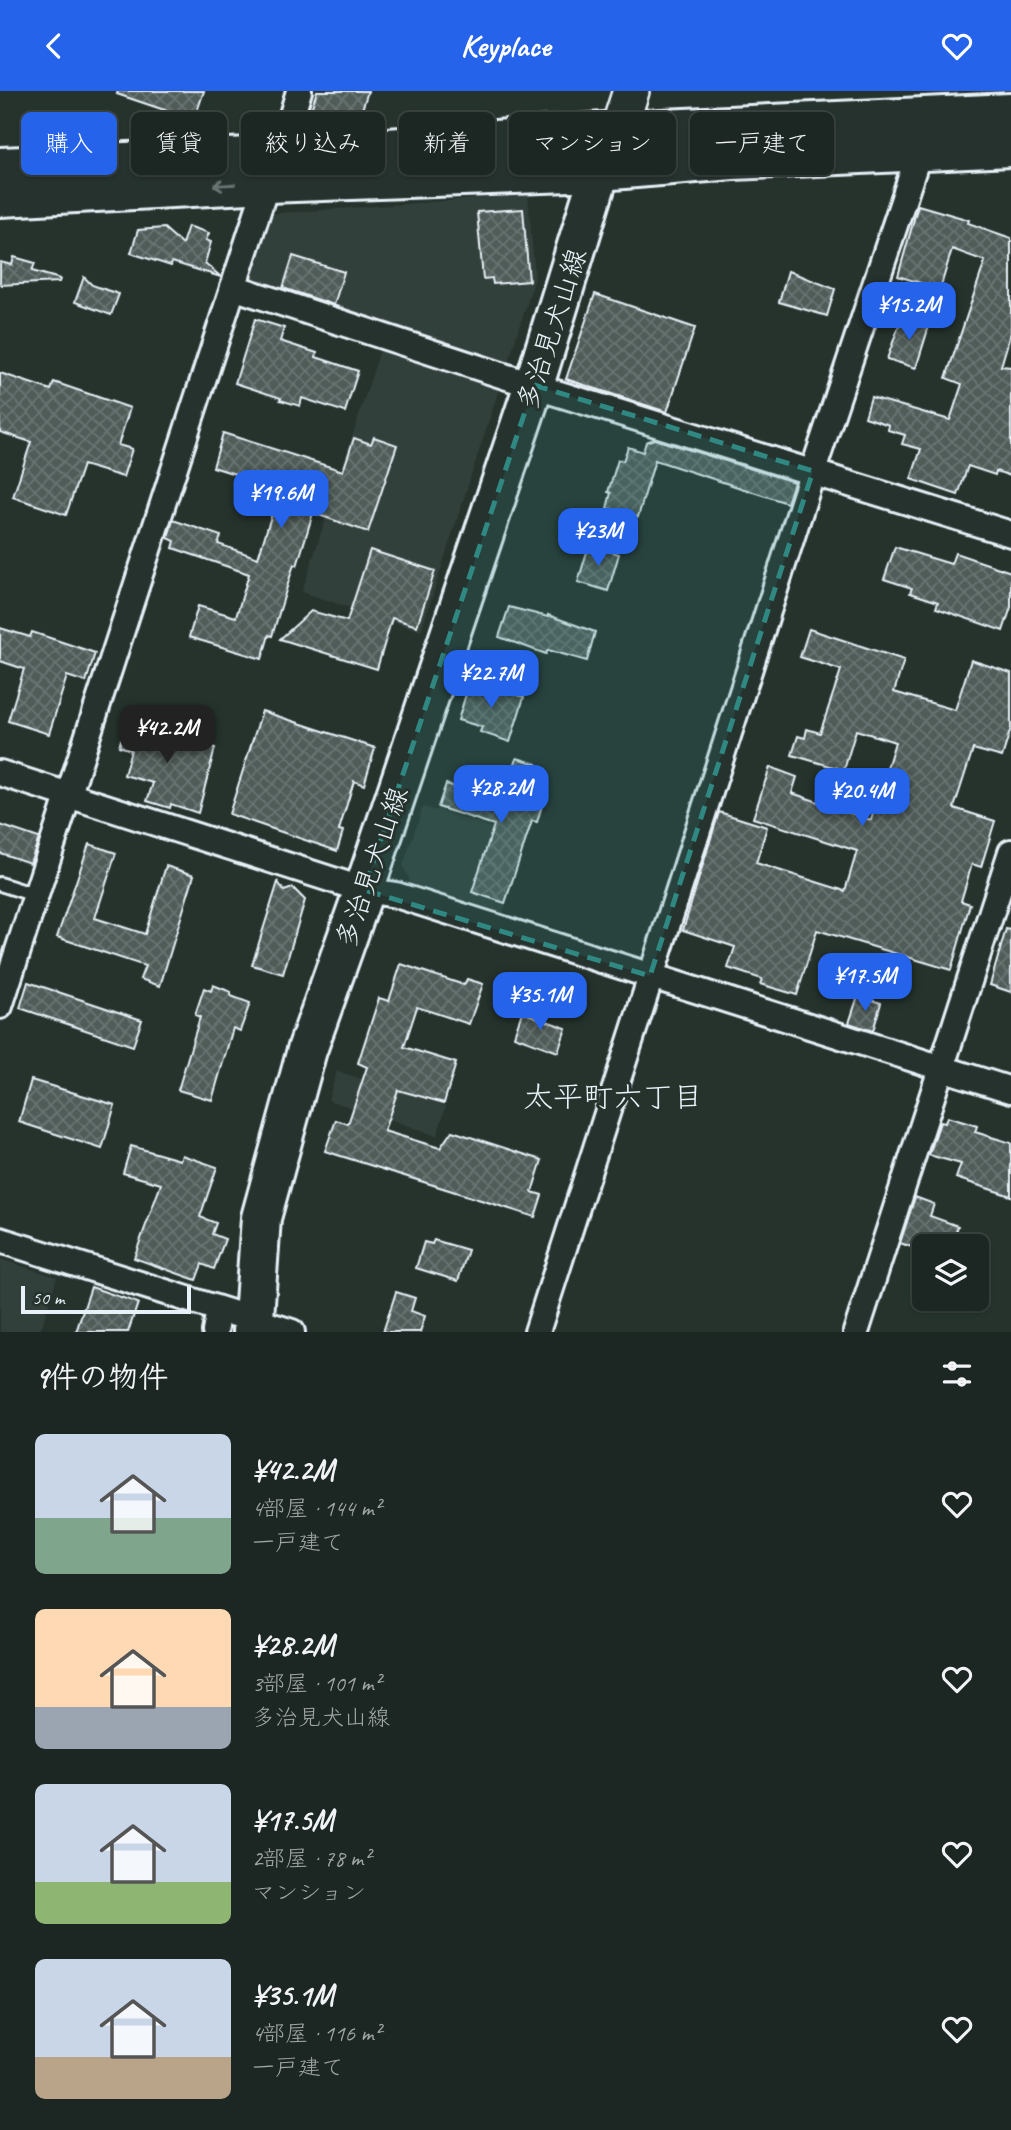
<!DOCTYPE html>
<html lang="ja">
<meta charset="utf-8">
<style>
:root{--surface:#1c2622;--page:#29322f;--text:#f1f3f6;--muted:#a0a5a5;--line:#3a4340;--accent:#2563eb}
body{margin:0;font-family:Caveat,"Klee One",sans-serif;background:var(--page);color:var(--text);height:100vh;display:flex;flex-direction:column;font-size:26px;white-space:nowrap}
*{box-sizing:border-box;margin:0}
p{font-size:23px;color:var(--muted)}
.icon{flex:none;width:38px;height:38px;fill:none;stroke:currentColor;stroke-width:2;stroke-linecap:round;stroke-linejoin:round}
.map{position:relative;height:1241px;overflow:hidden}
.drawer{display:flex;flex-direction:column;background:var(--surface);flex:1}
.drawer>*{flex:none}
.banner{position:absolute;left:21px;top:21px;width:970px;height:63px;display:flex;gap:14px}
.tools{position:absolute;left:912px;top:1143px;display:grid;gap:14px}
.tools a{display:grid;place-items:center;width:77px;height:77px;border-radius:10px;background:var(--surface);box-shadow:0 2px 5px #0004,0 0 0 2px var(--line);font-size:35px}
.scale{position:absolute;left:21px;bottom:18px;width:170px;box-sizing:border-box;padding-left:7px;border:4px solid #e8f1f8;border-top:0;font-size:19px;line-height:24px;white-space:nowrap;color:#e8f1f8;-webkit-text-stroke:5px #26332d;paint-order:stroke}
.price{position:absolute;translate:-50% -60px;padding:0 16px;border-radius:14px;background:var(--accent);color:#fff;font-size:23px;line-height:46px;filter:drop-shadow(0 2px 4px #0008)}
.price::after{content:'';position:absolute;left:50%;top:42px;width:21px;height:16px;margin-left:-10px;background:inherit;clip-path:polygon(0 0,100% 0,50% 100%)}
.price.current{background:#222;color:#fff}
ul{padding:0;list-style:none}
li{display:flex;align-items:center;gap:21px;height:175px;padding:0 35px}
li span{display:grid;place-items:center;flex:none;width:196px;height:140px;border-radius:10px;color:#555}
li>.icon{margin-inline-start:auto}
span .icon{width:84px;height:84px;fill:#fffc;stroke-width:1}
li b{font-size:30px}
h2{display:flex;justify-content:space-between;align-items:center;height:84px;padding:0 35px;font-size:30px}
.pill{padding:0 24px;border-radius:10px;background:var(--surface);box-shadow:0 2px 5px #0004,0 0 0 2px var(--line);font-size:24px;line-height:63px}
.pill.current{background:var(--accent);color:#fff}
header{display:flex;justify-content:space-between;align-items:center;height:91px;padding:0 35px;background:var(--accent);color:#fff;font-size:32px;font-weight:700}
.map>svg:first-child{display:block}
.built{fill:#333f3a}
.building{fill:url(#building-cross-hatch);stroke:#e8f1f8;stroke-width:2}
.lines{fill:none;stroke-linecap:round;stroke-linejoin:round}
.lane-casing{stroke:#e8f1f8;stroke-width:18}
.street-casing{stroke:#e8f1f8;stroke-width:30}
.secondary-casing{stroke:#e8f1f8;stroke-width:40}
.primary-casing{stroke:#e8f1f8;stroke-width:44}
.highway-casing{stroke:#e8f1f8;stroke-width:44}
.lane{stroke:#26332d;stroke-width:12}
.street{stroke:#26332d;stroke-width:24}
.secondary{stroke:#26332d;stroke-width:35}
.primary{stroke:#26332d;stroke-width:38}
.highway{stroke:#26332d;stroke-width:38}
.oneway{stroke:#6a7674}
.marked{fill:#308883;fill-opacity:0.2;stroke:#308883;stroke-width:5;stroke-dasharray:14 9;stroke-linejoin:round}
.labels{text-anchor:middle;stroke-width:6;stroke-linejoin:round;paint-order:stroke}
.street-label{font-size:28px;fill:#e8f1f8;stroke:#26332d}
.neighbourhood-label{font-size:30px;fill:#e8f1f8;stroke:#26332d}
</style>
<header><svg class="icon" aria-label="back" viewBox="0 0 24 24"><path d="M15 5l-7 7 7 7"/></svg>Keyplace<svg class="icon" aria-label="heart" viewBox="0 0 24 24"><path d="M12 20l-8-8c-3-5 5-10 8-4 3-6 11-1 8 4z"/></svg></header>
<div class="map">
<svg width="1011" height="1241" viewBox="0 0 1011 1241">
<defs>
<pattern id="building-cross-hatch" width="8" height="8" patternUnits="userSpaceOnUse" patternTransform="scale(1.75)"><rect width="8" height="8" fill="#505c59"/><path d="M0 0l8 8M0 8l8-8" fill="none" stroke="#697472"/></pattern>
</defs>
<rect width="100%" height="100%" fill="#26332d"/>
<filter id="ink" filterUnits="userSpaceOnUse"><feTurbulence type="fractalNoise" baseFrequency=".0143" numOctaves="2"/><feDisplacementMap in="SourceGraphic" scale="14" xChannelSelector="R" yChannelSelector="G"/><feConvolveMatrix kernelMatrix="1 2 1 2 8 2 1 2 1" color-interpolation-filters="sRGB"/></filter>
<g filter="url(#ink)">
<!-- built -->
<g class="built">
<path d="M528,104l7,83 -27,85 -261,-84 20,-65z"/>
<path d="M380,259l119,39 -78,242 -119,-39z"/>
<path d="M423,716l13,4 1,-2 60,20 5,-15 30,10 -30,93 -90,-30 -9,-22z"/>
<path d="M337,980l109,35 -9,30 -109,-36z"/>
<path d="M0,1168l57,18 -17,55h-40z"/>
</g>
<!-- building -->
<g class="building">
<path d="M118,0h86l-10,29 -77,-26z"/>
<path d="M317,0h51l-9,28 -52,3z"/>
<path d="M918,114l51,15 -1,3 43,15v94l-10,34 10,1v109l-15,-5 -1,4 -27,-9 -10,29 -47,-16 10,-30 -19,-5 3,-9 -17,-5 1,-5 -24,-8 6,-20 79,23 12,-36 -16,-6 39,-117 -33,-12 -12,40 -42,-13z"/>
<path d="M523,118l6,72 -36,3 -1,-6 -9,1 -6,-67z"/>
<path d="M188,135l21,7 -3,7 5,2 -6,21 16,14 -49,-15 -1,4 -40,-13 7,-23 26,-2 18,16z"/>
<path d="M293,165l51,16 -10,33 -51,-17z"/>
<path d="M14,166l21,6 -3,8 28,8 -1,3 -59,3v-23l12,3z"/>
<path d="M788,180l47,18 -8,27 -48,-14z"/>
<path d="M84,186l8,8 27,9 -8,21 -36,-13z"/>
<path d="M595,203l100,34 -28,84 -101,-33z"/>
<path d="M903,223l20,7 -1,3 7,2 -13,42 -29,-9z"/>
<path d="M255,228l29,9 -4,13 37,12 -1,4 42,14 -13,41 -43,-14 -2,8 -20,-6 1,-2 -46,-15z"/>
<path d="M0,282l51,17 3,-8 76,26 -12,37 14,4 -9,28 -40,-12 -17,50 -53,-18 18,-55 -31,-10z"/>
<path d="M223,342l120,38 11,-33 17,6 3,-7 23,8 -29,87 -55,-19 -16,53 -3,-2 -22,72 -3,-1 -7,24 -73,-22 9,-31 38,11 13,-43 -76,-26 2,-7 -7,-3 5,-18 48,16 -3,8 40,14 15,-48 22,-17 -82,-26z"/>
<path d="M654,348l140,43 -7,21 -132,-43 -17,57 -31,-9 4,-15 -3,-1 10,-32 5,1 5,-14 15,5 3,-10z"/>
<path d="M589,454l30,9 -11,37 -30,-9z"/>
<path d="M895,456l56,17 4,-11 56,19v35l-8,24 -67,-23 2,-6 -28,-9 2,-5 -28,-9z"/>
<path d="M370,459l65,21 -18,55 -25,-8 -15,51 -97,-30 31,-28 36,10z"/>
<path d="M509,516l39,10v-2l47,17 -8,29 -39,-11 -2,4 -47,-17z"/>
<path d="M0,537l30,9 2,-5 63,21 -9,29 -19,-6 -18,58 -41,-13 16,-52 -24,-8z"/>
<path d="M809,538l95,31 -10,32 61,18 16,-50 40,13v55l-9,29 -29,-8 -19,59 41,13 -14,46 -9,-3 -11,37 9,3 -19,66 -134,-40 -20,65 -37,-11 2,-5 -34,-11 7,-21 -52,-17 36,-118 48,15 -11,36 89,28 12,-40 -104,-33 17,-51 27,10 -5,16 79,27 24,-78 -39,-12 -12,40 -52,-15 6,-19 7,2 2,-9 13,4 21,-63 -41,-13z"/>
<path d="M470,590l54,16 -14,45 -30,-10 2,-5 -24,-7z"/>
<path d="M262,620l113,37 -11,37 -10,-4 -15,49 4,1 -6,20 -108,-37z"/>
<path d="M128,627l35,10 -1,4 53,16 -17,65 -27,-9 -1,4 -23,-7 6,-18 -29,-8 7,-25 -12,-4z"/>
<path d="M517,667l20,6 -3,11 13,4 -7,22 3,1 -6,20 -5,-1 -27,82 -33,-11 22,-67 -56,-18 8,-23 55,17z"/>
<path d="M0,734l39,13 -9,25 -30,-10z"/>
<path d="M89,753l27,9 -21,65 50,16 21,-68 28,9 -34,111 -20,-7 5,-13 -88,-29z"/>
<path d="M278,791l6,9 9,-3 12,12 -22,74 -31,-9z"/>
<path d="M1006,838l5,1v62l-21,-7z"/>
<path d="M401,873l63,21 3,-6 16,5 -14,40 -52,-17 -13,40 52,16 -12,40 -46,-13 -14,41 56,17 12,-17 90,29 -10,32 10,3 -7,22 -210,-66 11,-31 12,4 19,-57 -9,-4 21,-65 10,3z"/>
<path d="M28,891l114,38 -9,26 -113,-38z"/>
<path d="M213,894l18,7v4l19,7 -10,28 -7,-3 -21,72 -34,-10 22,-73 -5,-2 9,-27 7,3z"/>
<path d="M858,905l23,7 -8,28 -24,-8z"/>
<path d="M522,921l44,16 -8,24 -44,-16z"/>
<path d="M31,989l84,25 -13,44 -83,-27z"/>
<path d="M947,1026l30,9 -2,6 36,11v53l-55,-18 5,-14 -32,-9 11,-33 5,1z"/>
<path d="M131,1055l49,14 2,-5 35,12 -17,50 16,6 -4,11 13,5 -11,30 -12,-5 -6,16 -62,-22 27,-74 -38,-11z"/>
<path d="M915,1106l19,7 -4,12 28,10 -7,20h-27v5l-24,-8z"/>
<path d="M434,1149l34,10 -10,31 -42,-13 8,-26 8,2z"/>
<path d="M91,1196l47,16 -10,29h-52z"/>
<path d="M396,1201l19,6 -4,13 14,5 -5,16h-37z"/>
</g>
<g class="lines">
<defs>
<path id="lane" d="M0,793l35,11"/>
<g id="street">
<path d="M280,65l19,-65"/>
<path d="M233,196l320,105 458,142"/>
<path d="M0,682l364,117 32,5 615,195"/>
<path d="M0,915l267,-823"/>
<path d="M0,1149l292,92"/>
<path d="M215,1241l4,-22"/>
<path d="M537,1241l276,-861 101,-303"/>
<path d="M856,1241l155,-480"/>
</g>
<path id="secondary" d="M618,40l13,-40"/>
<path id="primary" d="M253,1241l8,-114 46,-168 57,-160 170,-505 66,-214 13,-28"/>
<g id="highway">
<path d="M0,76l280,-11 338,-25 393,-18"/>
<path d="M0,106l267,-14 333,-12 132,-11 279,-13"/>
</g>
</defs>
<!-- lane casing -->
<use href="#lane" class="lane-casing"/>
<!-- street casing -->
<use href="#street" class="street-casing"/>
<!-- secondary casing -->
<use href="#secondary" class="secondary-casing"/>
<!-- primary casing -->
<use href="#primary" class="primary-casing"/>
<!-- highway casing -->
<use href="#highway" class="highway-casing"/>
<!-- lane -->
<use href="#lane" class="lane"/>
<!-- street -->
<use href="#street" class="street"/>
<!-- secondary -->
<use href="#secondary" class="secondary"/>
<!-- primary -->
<use href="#primary" class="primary"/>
<!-- highway -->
<use href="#highway" class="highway"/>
</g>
<!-- one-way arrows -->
<defs><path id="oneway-shaft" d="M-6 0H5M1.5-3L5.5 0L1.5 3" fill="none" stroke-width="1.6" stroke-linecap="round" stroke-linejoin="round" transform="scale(1.75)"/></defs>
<use class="oneway" href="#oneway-shaft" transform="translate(224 94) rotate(177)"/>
</g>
<!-- marked area -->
<path class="marked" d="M534,294l279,86 -163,505 -286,-86z"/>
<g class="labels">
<!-- street labels -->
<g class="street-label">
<text transform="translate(551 238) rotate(-72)" y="10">多治見犬山線</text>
<text transform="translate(371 776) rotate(-71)" y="10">多治見犬山線</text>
</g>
<!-- neighbourhood labels -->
<g class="neighbourhood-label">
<text x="613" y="1016">太平町六丁目</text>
</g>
</g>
</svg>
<div class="tools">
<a><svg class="icon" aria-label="layers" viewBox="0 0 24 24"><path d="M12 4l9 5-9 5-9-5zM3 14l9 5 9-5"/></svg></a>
</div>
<div class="scale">50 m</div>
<b class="price" style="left:909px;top:251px">¥15.2M</b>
<b class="price" style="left:281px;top:439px">¥19.6M</b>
<b class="price" style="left:598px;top:477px">¥23M</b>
<b class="price" style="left:491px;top:619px">¥22.7M</b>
<b class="price current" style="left:167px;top:674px">¥42.2M</b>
<b class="price" style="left:501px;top:734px">¥28.2M</b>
<b class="price" style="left:862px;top:737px">¥20.4M</b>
<b class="price" style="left:865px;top:922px">¥17.5M</b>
<b class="price" style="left:540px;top:941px">¥35.1M</b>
<div class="banner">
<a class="pill current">購入</a>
<a class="pill">賃貸</a>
<a class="pill">絞り込み</a>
<a class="pill">新着</a>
<a class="pill">マンション</a>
<a class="pill">一戸建て</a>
</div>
</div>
<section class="drawer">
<h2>9件の物件<svg class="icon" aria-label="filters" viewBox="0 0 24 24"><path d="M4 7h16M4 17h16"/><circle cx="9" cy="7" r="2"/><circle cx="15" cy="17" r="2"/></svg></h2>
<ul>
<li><span style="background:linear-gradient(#c9d6e8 60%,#7fa58c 0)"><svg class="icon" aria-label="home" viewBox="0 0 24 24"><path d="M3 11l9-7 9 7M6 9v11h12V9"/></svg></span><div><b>¥42.2M</b><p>4部屋 · 144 m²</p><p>一戸建て</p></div><svg class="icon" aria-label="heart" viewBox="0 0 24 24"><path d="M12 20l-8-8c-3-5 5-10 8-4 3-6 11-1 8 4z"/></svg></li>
<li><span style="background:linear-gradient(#ffd9b3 70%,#9aa5b1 0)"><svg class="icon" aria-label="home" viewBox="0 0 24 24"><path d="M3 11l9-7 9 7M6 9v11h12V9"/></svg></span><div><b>¥28.2M</b><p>3部屋 · 101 m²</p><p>多治見犬山線</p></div><svg class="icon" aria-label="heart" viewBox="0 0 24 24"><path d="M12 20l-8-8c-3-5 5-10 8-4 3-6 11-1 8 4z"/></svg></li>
<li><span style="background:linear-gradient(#c9d6e8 70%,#8fb573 0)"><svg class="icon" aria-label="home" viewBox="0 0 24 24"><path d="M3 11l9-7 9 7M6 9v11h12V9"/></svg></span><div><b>¥17.5M</b><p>2部屋 · 78 m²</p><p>マンション</p></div><svg class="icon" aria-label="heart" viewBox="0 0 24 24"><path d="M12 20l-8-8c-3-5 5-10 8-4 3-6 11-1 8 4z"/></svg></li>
<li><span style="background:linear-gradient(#c9d6e8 70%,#b9a48a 0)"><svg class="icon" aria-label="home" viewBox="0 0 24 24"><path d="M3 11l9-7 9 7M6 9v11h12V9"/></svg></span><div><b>¥35.1M</b><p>4部屋 · 116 m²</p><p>一戸建て</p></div><svg class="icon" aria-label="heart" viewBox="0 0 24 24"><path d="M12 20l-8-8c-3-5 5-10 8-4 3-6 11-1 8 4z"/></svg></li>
</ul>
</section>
